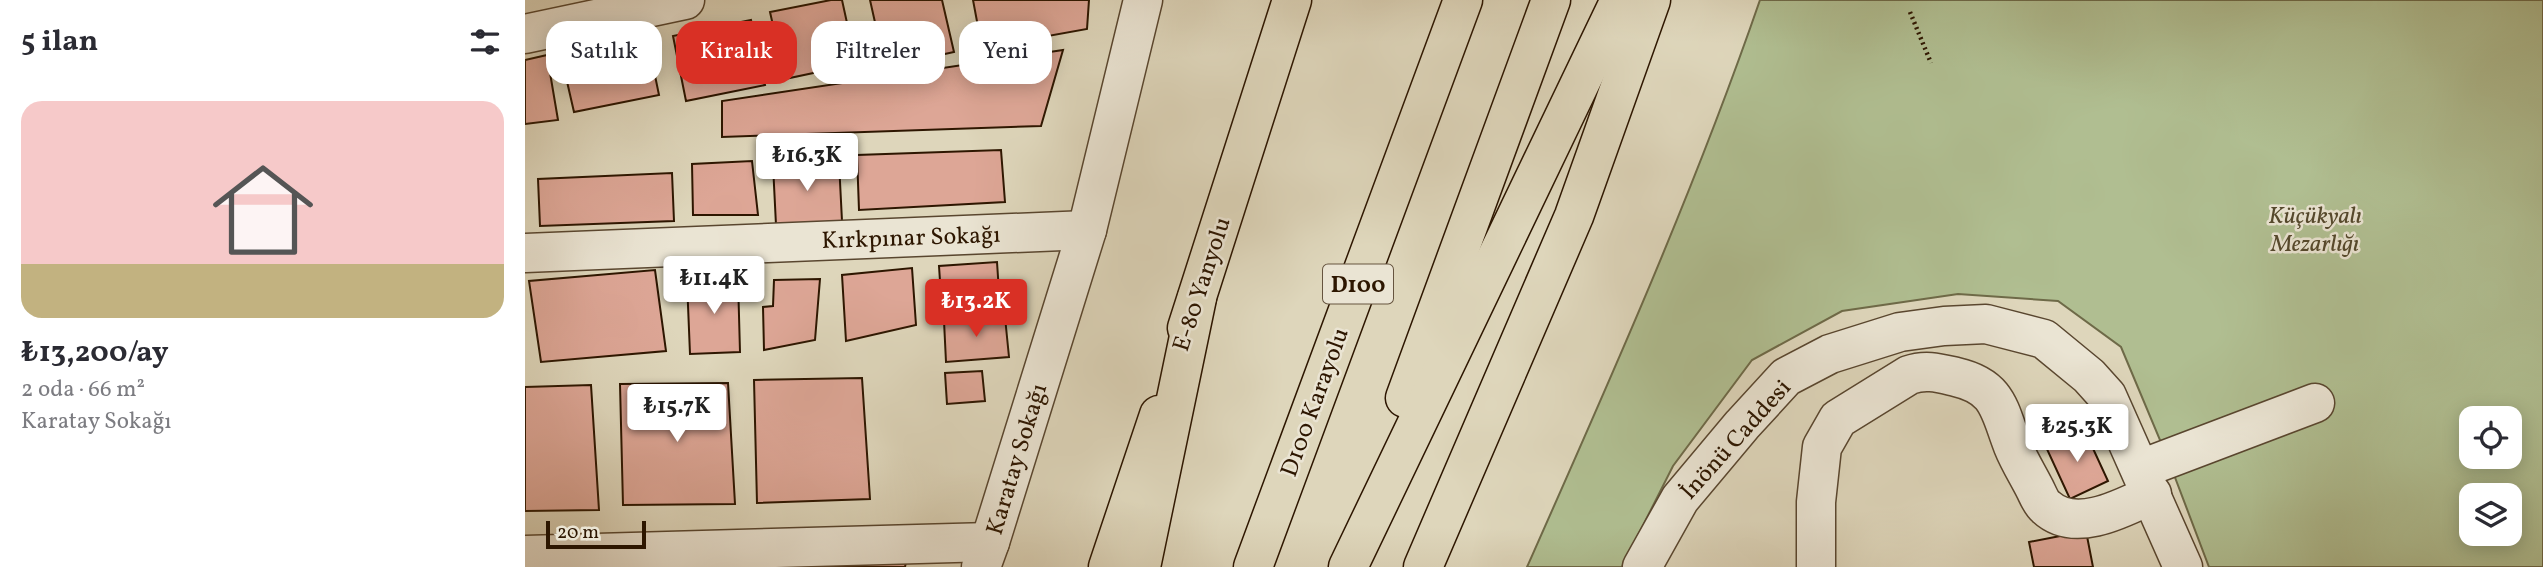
<!DOCTYPE html>
<html lang="tr">
<meta charset="utf-8">
<style>
:root{--surface:#fff;--page:#f2f2f3;--text:#2b2b33;--muted:#7c7c81;--line:#e1e1e2;--accent:#d93025}
body{margin:0;font-family:Vollkorn,serif;background:var(--page);color:var(--text);height:100vh;display:flex;flex-direction:column;font-size:26px;white-space:nowrap}
*{box-sizing:border-box;margin:0}
p{font-size:23px;color:var(--muted)}
.icon{flex:none;width:38px;height:38px;fill:none;stroke:currentColor;stroke-width:2;stroke-linecap:round;stroke-linejoin:round}
.map{position:relative;flex:1;overflow:hidden}
.details{display:flex;flex-direction:column;background:var(--surface);width:525px}
.details>*{flex:none}
.banner{position:absolute;left:21px;top:21px;width:665px;height:63px;display:flex;gap:14px}
.controls{position:absolute;left:1934px;top:406px;display:grid;gap:14px}
.controls a{display:grid;place-items:center;width:63px;height:63px;border-radius:14px;background:var(--surface);box-shadow:0 4px 18px #0003;font-size:35px}
.scale{position:absolute;left:21px;bottom:18px;width:100px;box-sizing:border-box;padding-left:7px;border:4px solid #2d1600;border-top:0;font-size:19px;line-height:24px;white-space:nowrap;color:#2d1600;-webkit-text-stroke:5px #eae4d3;paint-order:stroke}
.price{position:absolute;translate:-50% -60px;padding:0 16px;border-radius:7px;background:#fff;color:#222;font-size:23px;line-height:46px;filter:drop-shadow(0 2px 4px #0008)}
.price::after{content:'';position:absolute;left:50%;top:42px;width:21px;height:16px;margin-left:-10px;background:inherit;clip-path:polygon(0 0,100% 0,50% 100%)}
.price.current{background:var(--accent);color:#fff}
ul{padding:0;list-style:none}
li{display:grid;align-content:center;gap:14px;height:371px;padding:0 21px}
li+li{border-top:2px solid var(--line)}
li span{display:grid;place-items:center;height:217px;border-radius:21px;color:#555}
li>.icon{margin-inline-start:auto}
span .icon{width:126px;height:126px;fill:#fffc;stroke-width:1}
li b{font-size:30px}
h2{display:flex;justify-content:space-between;align-items:center;height:84px;padding:0 21px;font-size:30px}
.chip{padding:0 24px;border-radius:21px;background:var(--surface);box-shadow:0 4px 18px #0003;font-size:24px;line-height:63px}
.chip.current{background:var(--accent);color:#fff}
main{display:flex;flex:1;min-height:0}
.map>svg:first-child{display:block}
.green{fill:#b0be91;stroke:#6e6a48;stroke-width:2;fill-rule:evenodd}
.building{fill:#dda696;stroke:#2d1600;stroke-width:2}
.lines{fill:none;stroke-linecap:round;stroke-linejoin:round}
.minor-casing{stroke:#59462f;stroke-width:41}
.major-casing{stroke:#2d1600;stroke-width:41}
.highway-casing{stroke:#2d1600;stroke-width:41}
.path{stroke:#2d1600;stroke-width:4.5;stroke-dasharray:2 3.5;stroke-linecap:butt}
.minor{stroke:#eae4d3;stroke-width:38}
.major{stroke:#ded6bb;stroke-width:38}
.highway{stroke:#ded6bb;stroke-width:38}
.labels{text-anchor:middle;stroke-width:5;stroke-linejoin:round;paint-order:stroke}
.shield{fill:#eae4d3;stroke:#66543f;stroke-width:2}
.shield-label{font-size:23px;font-weight:bold;fill:#2d1600}
.park-label{font-size:24px;font-style:italic;fill:#54482c;stroke:#eae4d3}
.street-label{font-size:24px;fill:#2d1600;stroke:#eae4d3}
</style>
<main>
<section class="details">
<h2>5 ilan<svg class="icon" aria-label="filters" viewBox="0 0 24 24"><path d="M4 7h16M4 17h16"/><circle cx="9" cy="7" r="2"/><circle cx="15" cy="17" r="2"/></svg></h2>
<ul>
<li><span style="background:linear-gradient(#f6c9c9 75%,#c2b280 0)"><svg class="icon" aria-label="home" viewBox="0 0 24 24"><path d="M3 11l9-7 9 7M6 9v11h12V9"/></svg></span><div><b>₺13,200/ay</b><p>2 oda · 66 m²</p><p>Karatay Sokağı</p></div></li>
</ul>
</section>
<div class="map">
<svg width="2018" height="567" viewBox="0 0 2018 567">
<rect width="100%" height="100%" fill="#ded6bb"/>
<filter id="stains"><feTurbulence type="fractalNoise" baseFrequency=".00286" numOctaves="4"/><feColorMatrix values="0 0 0 0 .2 0 0 0 0 .09 0 0 0 0 .02 0 0 0 .5 -.17"/></filter>
<radialGradient id="worn" r=".72"><stop offset=".6" stop-color="#630" stop-opacity="0"/><stop offset="1" stop-color="#630" stop-opacity=".3"/></radialGradient>
<!-- green -->
<path class="green" d="M1235,0h783v567h-334l-41,-108 -47,-112 -63,-46 -100,-7 -116,17 -90,49 -79,106 -51,101h-95c83,-187 166,-373 233,-567zM1946,418h38v39h-38zM1946,495h38v39h-38z"/>
<!-- building -->
<g class="building">
<path d="M306,0h11l14,64 -71,15 -15,-67z"/>
<path d="M345,0h72l12,52 -69,15z"/>
<path d="M448,0h116l-2,29 -105,19z"/>
<path d="M226,20l14,65 -79,16 -13,-65z"/>
<path d="M121,32l13,63 -85,17 -14,-61z"/>
<path d="M538,50l-22,76 -319,11v-36z"/>
<path d="M22,55l11,65 -33,4v-64z"/>
<path d="M476,150l4,52 -146,8 -2,-55z"/>
<path d="M227,161l6,54h-65l-1,-51z"/>
<path d="M314,162l3,59 -66,4 -3,-60z"/>
<path d="M147,173l2,48 -134,5 -2,-47z"/>
<path d="M472,262l3,45 -58,4 -3,-45z"/>
<path d="M387,268l4,57 -70,16 -4,-66z"/>
<path d="M130,270l11,81 -125,11 -12,-81z"/>
<path d="M213,279l2,73 -50,2 -3,-73z"/>
<path d="M295,279l-5,61 -51,10 -1,-43 10,-1 1,-26z"/>
<path d="M480,317l4,40 -63,5 -2,-41z"/>
<path d="M457,371l3,30 -38,3 -2,-31z"/>
<path d="M337,378l8,121 -113,4 -3,-123z"/>
<path d="M203,383l7,121 -112,1 -3,-121z"/>
<path d="M66,385l8,125 -74,1v-124z"/>
<path d="M1559,429l24,52 -38,18 -24,-52z"/>
<path d="M1561,531l7,36h-59l-5,-25z"/>
<path d="M382,557l-2,10h-136z"/>
</g>
<g class="lines">
<defs>
<g id="minor">
<path d="M0,34l160,-34"/>
<path d="M0,253l562,-23"/>
<path d="M1616,469l174,-66"/>
<path d="M0,555l465,-13"/>
<path d="M456,567l9,-25 97,-312 56,-230"/>
<path d="M1117,567l38,-68 62,-74 44,-48 44,-23 70,-22 44,-6 42,-2 58,15 45,37 18,20 76,171"/>
<path d="M1291,567v-65l6,-55 16,-28 71,-44c17,-6 30,-2 47,2 43,10 43,33 57,69 6,15 15,29 22,43 3,6 6,14 11,18 29,27 77,1 106,-13"/>
</g>
<g id="major">
<path d="M662,328l105,-328"/>
<path d="M583,567l51,-152"/>
</g>
<g id="highway">
<path d="M880,398l146,-398"/>
<path d="M616,567l56,-269"/>
<path d="M728,567l210,-567"/>
<path d="M823,567l272,-567"/>
<path d="M898,567l151,-351 77,-216"/>
</g>
</defs>
<!-- minor casing -->
<use href="#minor" class="minor-casing"/>
<!-- major casing -->
<use href="#major" class="major-casing"/>
<!-- highway casing -->
<use href="#highway" class="highway-casing"/>
<!-- path -->
<path class="path" d="M1385,12l21,51"/>
<!-- minor -->
<use href="#minor" class="minor"/>
<!-- major -->
<use href="#major" class="major"/>
<!-- highway -->
<use href="#highway" class="highway"/>
</g>
<g class="labels">
<!-- shield labels -->
<rect class="shield" x="798" y="264.5" width="70" height="39" rx="5"/>
<g class="shield-label">
<text x="833" y="292">D100</text>
</g>
<!-- park labels -->
<g class="park-label">
<text x="1790" y="223">Küçükyalı<tspan x="1790" dy="28">Mezarlığı</tspan></text>
</g>
<!-- street labels -->
<g class="street-label">
<text transform="translate(386 237) rotate(-2)" y="8">Kırkpınar Sokağı</text>
<text transform="translate(676 284) rotate(-72)" y="8">E-80 Yanyolu</text>
<text transform="translate(789 402) rotate(-70)" y="8">D100 Karayolu</text>
<text transform="translate(1210 439) rotate(-48)" y="8">İnönü Caddesi</text>
<text transform="translate(491 459) rotate(-73)" y="8">Karatay Sokağı</text>
</g>
</g>
<rect width="100%" height="100%" filter="url(#stains)"/>
<rect width="100%" height="100%" fill="url(#worn)"/>
</svg>
<div class="controls">
<a><svg class="icon" aria-label="locate" viewBox="0 0 24 24"><circle cx="12" cy="12" r="6"/><path d="M12 2v4M12 18v4M2 12h4M18 12h4"/></svg></a>
<a><svg class="icon" aria-label="layers" viewBox="0 0 24 24"><path d="M12 4l9 5-9 5-9-5zM3 14l9 5 9-5"/></svg></a>
</div>
<div class="scale">20 m</div>
<b class="price" style="left:282px;top:193px">₺16.3K</b>
<b class="price" style="left:189px;top:316px">₺11.4K</b>
<b class="price current" style="left:451px;top:339px">₺13.2K</b>
<b class="price" style="left:152px;top:444px">₺15.7K</b>
<b class="price" style="left:1552px;top:464px">₺25.3K</b>
<div class="banner">
<a class="chip">Satılık</a>
<a class="chip current">Kiralık</a>
<a class="chip">Filtreler</a>
<a class="chip">Yeni</a>
</div>
</div>
</main>
